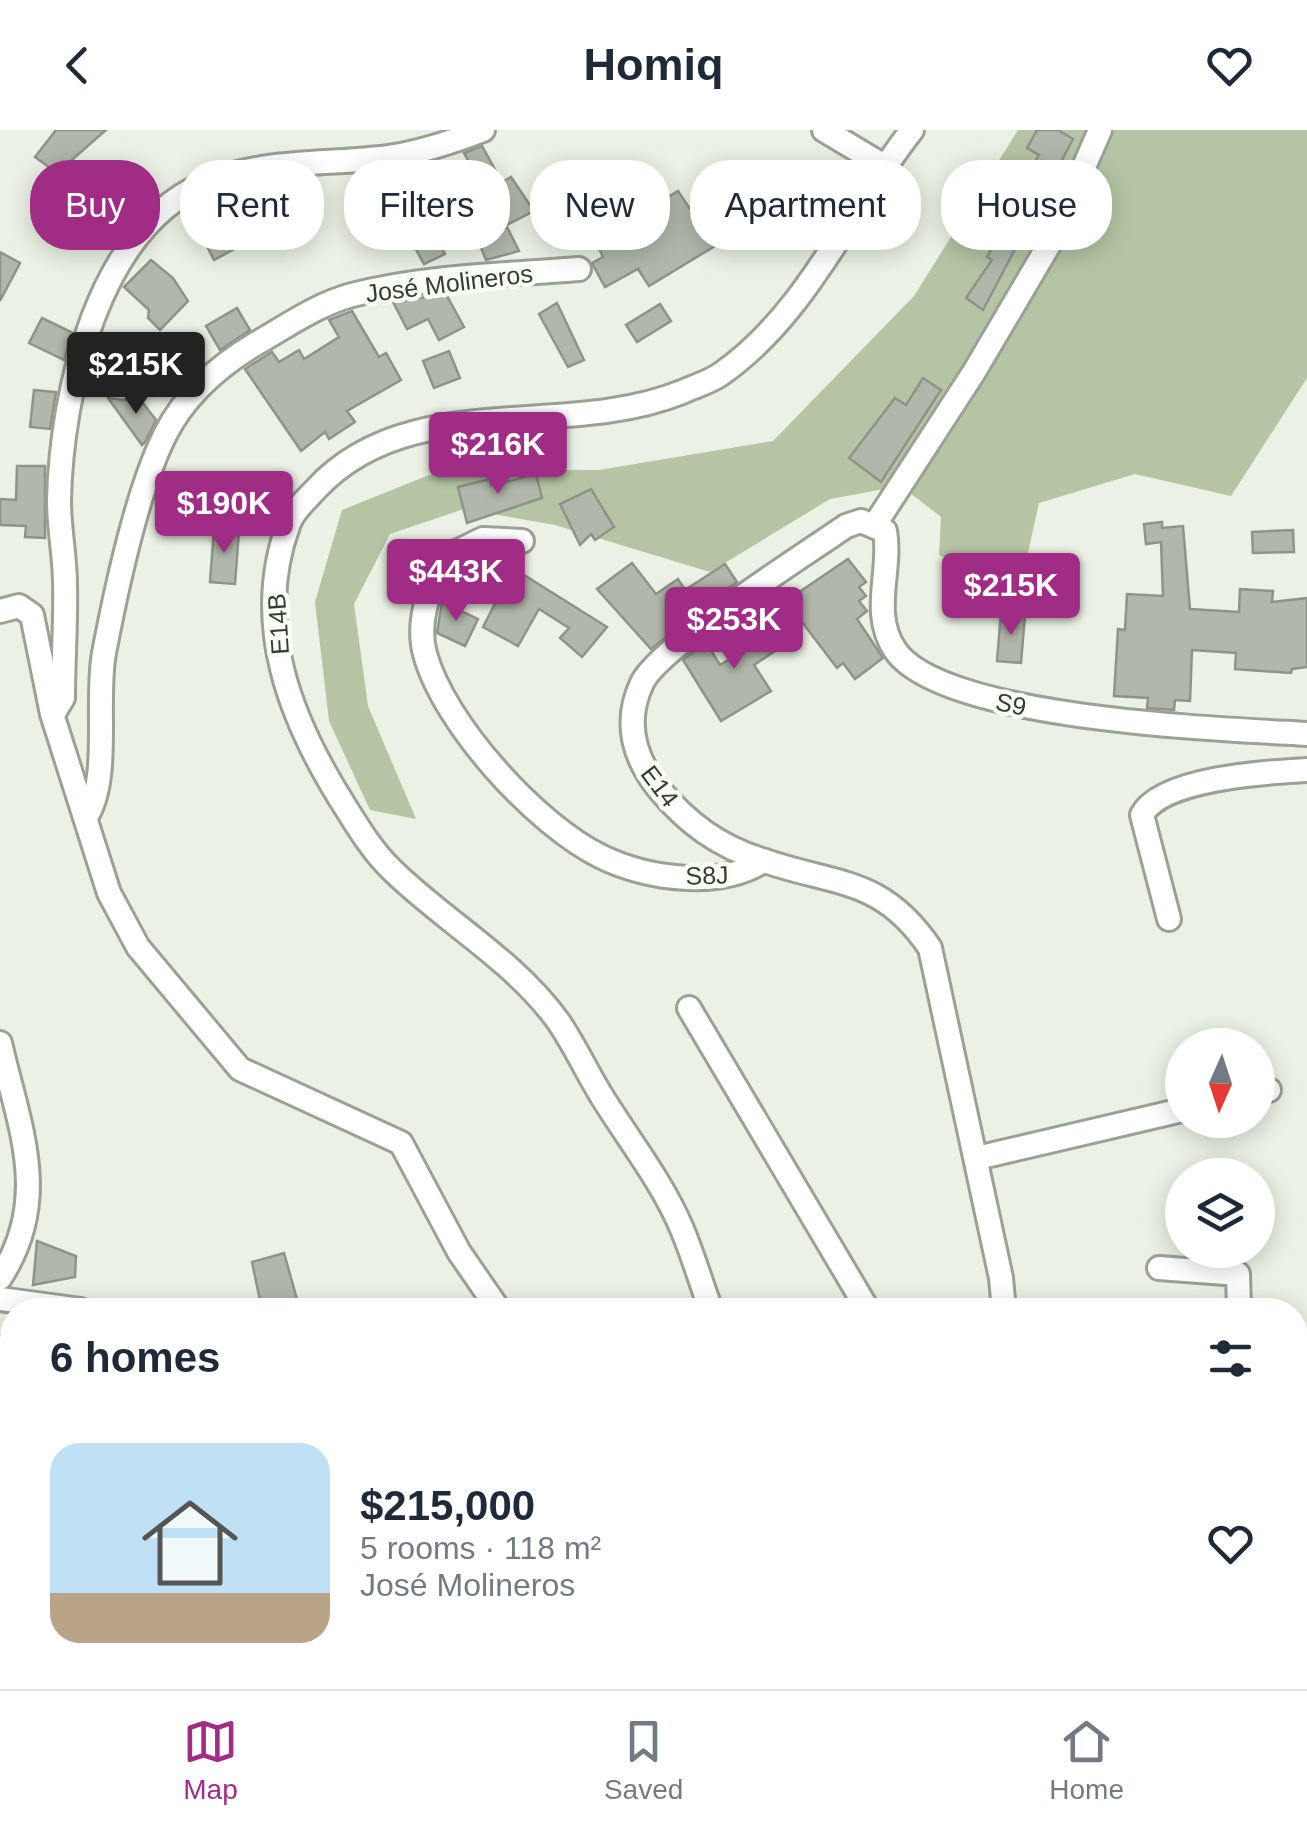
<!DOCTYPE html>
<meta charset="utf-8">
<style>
:root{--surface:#fff;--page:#f2f2f3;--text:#1f2937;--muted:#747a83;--line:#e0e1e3;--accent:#a02c86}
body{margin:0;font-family:Helvetica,sans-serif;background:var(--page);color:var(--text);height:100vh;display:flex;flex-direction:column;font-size:38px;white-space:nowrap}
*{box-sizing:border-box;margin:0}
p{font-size:32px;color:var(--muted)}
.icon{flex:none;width:55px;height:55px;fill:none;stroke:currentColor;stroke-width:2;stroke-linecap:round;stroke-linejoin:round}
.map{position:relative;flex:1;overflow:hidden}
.panel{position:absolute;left:0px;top:1168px;width:1308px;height:392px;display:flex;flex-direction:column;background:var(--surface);border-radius:40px 40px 0 0;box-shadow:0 5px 25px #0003}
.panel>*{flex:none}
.banner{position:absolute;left:30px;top:30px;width:1248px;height:90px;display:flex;gap:20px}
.needle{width:65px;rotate:183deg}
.buttons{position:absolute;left:1165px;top:898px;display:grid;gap:20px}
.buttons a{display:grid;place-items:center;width:110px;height:110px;border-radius:50%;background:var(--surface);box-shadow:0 5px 25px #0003;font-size:50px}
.price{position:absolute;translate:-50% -85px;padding:0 22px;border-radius:10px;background:var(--accent);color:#fff;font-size:32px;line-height:65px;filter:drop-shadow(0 2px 5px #0008)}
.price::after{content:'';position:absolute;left:50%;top:60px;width:30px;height:22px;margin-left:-15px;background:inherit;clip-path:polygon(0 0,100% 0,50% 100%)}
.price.active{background:#222;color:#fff}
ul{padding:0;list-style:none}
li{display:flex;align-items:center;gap:30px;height:250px;padding:0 50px}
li+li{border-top:2px solid var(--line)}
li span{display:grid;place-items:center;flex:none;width:280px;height:200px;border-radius:30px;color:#555}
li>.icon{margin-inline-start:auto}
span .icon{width:120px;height:120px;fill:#fffc;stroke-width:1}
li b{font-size:42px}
h2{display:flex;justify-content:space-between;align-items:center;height:120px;padding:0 50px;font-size:42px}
.pill{padding:0 35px;border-radius:40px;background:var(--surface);box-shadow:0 5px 25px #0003;font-size:35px;line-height:90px}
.pill.active{background:var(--accent);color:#fff}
header{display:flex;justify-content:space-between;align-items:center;height:130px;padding:0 50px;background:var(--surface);font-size:45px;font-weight:700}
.tab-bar{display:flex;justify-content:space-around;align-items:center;height:140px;border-top:2px solid var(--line);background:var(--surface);font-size:28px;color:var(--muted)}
.tab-bar a{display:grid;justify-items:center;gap:5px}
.tab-bar .active{color:var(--accent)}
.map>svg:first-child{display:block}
.green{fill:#b5c5a4}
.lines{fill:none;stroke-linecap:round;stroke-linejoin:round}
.stream{stroke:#8ea179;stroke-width:6}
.building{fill:#b1b7ab;stroke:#8f9489;stroke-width:2.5}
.street-casing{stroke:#9ca196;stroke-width:28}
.street{stroke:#fff;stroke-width:22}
.labels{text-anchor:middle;stroke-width:9;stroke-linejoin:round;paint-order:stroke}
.street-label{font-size:25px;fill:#373a35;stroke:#f8fef2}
</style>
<header><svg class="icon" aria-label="back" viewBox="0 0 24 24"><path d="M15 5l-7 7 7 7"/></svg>Homiq<svg class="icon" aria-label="heart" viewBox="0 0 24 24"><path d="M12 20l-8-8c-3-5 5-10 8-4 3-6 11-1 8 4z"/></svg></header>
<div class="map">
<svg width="1307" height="1559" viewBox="0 0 1307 1559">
<rect width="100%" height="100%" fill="#ebf1e4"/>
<!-- green -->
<path class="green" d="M1018,0h289v248l-76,118 -96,-22 -96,29 -20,90 -80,-38 2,-38 -40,-31 -71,13 -120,73 -155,-47 -91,-16 -74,25 -36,70 14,102 48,113 -46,-9 -41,-89 -14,-119 27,-92 102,-41 155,1 174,-29 141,-145z"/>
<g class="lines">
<!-- stream -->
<g class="stream">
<path d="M0,1207h12"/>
<path d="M551,1548l12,11"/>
</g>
</g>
<!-- building -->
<g class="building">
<path d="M56,0h50l-49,43 -22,-16z"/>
<path d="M1037,0h21l15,9 -90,171 -17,-12 26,-38 -5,-3 16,-30 -6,-3 7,-15 35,-54 -12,-7z"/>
<path d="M482,16l20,36 9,-5 23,34 -31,16 -39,-74z"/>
<path d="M403,42l42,82 -21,10 -44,-79z"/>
<path d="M309,53l13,25 -19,10 -13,-26z"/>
<path d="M678,61l37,55 -66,40 -11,-17 -33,18 -13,-24 11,-6 -13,-28 -19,8 -11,-24 38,-17 16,34z"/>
<path d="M219,75l21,41 -26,14 -17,-33 6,-3 -4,-9z"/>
<path d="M507,97l12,24 -33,9 -9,-22z"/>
<path d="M0,122l20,11 -20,38z"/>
<path d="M151,130l22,18 15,23 -28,29 -12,-12 1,-8 -25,-23z"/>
<path d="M446,164l18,33 -25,13 -11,-21 -21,10 -14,-27z"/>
<path d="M557,173l27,57 -16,7 -29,-53z"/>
<path d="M660,174l11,17 -34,21 -11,-17z"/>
<path d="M237,178l13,22 -30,20 -14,-24z"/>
<path d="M352,181l27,46 7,-4 15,27 -54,31 8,11 -26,17 -4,-7 -24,19 -56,-82 27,-17 7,10 20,-12 5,9 35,-22 -10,-17z"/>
<path d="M42,188l31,15 -9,27 -35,-17z"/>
<path d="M449,221l11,27 -26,10 -11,-27z"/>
<path d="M923,248l18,12 -60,92 -32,-24 46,-60 11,7z"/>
<path d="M34,260l22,2 -6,37 -20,-2z"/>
<path d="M108,268l34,4 14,18 -11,22 -3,3z"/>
<path d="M17,336h28v72l-20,-1 1,-11 -26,-1v-26l16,1z"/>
<path d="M536,344l6,24 -75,25 -9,-36 32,-8 1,7z"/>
<path d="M591,359l23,38 -19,13 -4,-6 -11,11 -20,-41z"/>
<path d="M1162,392v6l21,-2 7,83 49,3 1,-23 33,2 -1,11 35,-4v69l-15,2 -1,4 -56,-4 1,-16 -44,-3 -2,51 -15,-1 -1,10 -27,-2 1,-10 -34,-2 4,-67 7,1 2,-36 36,2 -2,-54 -15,2 -2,-20z"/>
<path d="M214,399l25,2 -4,53 -25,-2z"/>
<path d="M1293,400l1,22 -41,1 -1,-21z"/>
<path d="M848,429l18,23 -7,5 7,9 -7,5 8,10 -10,8 26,39 -28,21 -12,-16 -6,5 -51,-67z"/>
<path d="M632,433l24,31 22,-15 7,11 40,-26 12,18 -86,67 -54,-60z"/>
<path d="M513,438l94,59 -25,30 -22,-19 9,-10 -30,-19 -21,37 -35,-19z"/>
<path d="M442,472l36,17 -13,27 -28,-13z"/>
<path d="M1001,483l24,2 -4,48 -24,-2z"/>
<path d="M761,488l20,29 -27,18 17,26 -50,30 -38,-61 23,-18 14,23 32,-20 -10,-15z"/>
<path d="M37,1111l39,15 -1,21 -42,8z"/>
<path d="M284,1123l16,57h-38l-10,-48z"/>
</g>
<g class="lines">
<defs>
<g id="street">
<path d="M824,0l60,36"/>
<path d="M876,393l98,-151 79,-134 47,-108"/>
<path d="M522,411l-39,-2 -41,20c-12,30 -26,62 -17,95 19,70 112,172 177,203 46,22 118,32 161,4"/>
<path d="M0,481l19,-5 13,9 20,99 57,179 29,54 102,122 161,74 58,109 40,58"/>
<path d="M55,581l8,-13c0,-38 3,-76 2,-114 0,-27 -6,-55 -6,-83 2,-106 39,-277 150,-319 58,-23 120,-17 180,-25 33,-5 63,-15 94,-27"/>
<path d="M86,687c25,-38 9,-116 18,-164 12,-63 33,-164 62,-220 20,-39 54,-68 91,-90 30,-17 61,-39 95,-48 73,-19 152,-20 227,-26"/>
<path d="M1169,789l-27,-104c19,-37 127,-43 165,-45"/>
<path d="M689,878l179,302"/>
<path d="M0,913c19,84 52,155 0,235"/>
<path d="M1258,962l11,-2"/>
<path d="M977,1028l205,-48"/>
<path d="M1159,1138l79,6 1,36"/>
<path d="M0,1169l81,11"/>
<path d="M711,1180c-10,-27 -18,-55 -29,-81 -19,-45 -50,-85 -76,-126 -17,-26 -30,-56 -48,-82 -44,-61 -113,-99 -166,-151 -18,-17 -33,-41 -46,-62 -55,-86 -95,-184 -57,-285 5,-13 17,-23 26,-33 93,-102 249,-50 367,-98 13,-6 28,-10 39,-18 86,-60 128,-164 191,-244"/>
<path d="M1004,1180l-3,-32 -71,-330c-49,-72 -94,-62 -168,-88 -44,-14 -75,-37 -104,-72 -25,-32 -34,-67 -16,-105 17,-36 164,-129 204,-157l15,-5 24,10c7,40 -15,81 10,119 46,69 326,79 412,84"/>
<path d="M0,1328l12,2"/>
<path d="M1295,1383h12"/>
<path d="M0,1483l12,-3"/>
<path d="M914,1548l2,11"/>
<path d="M1057,1548l2,11"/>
<path d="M1228,1559v-11"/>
</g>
</defs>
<!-- street casing -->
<use href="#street" class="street-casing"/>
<!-- street -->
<use href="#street" class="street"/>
</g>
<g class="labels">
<!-- street labels -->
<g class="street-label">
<text transform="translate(449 153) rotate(-7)" y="9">José Molineros</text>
<text transform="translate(278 494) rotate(-94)" y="9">E14B</text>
<text transform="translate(1011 574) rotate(12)" y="9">S9</text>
<text transform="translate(660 656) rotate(53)" y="9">E14</text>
<text transform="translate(707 745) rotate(-2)" y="9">S8J</text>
</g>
</g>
</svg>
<div class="buttons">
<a><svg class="needle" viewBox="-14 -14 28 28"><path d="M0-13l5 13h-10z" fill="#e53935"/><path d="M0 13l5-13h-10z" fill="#747a83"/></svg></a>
<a><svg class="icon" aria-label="layers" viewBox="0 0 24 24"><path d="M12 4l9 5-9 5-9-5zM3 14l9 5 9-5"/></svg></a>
</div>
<b class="price active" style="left:136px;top:287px">$215K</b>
<b class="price" style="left:498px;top:367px">$216K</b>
<b class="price" style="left:224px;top:426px">$190K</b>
<b class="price" style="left:456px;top:494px">$443K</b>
<b class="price" style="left:1011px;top:508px">$215K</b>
<b class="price" style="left:734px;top:542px">$253K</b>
<div class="banner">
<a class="pill active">Buy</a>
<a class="pill">Rent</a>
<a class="pill">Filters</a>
<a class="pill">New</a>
<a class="pill">Apartment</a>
<a class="pill">House</a>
</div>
<section class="panel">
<h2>6 homes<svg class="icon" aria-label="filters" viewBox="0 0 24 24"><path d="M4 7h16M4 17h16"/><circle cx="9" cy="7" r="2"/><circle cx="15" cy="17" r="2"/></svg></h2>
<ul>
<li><span style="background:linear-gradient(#bfe0f5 75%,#b9a48a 0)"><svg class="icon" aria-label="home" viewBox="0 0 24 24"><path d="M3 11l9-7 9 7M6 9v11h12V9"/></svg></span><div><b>$215,000</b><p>5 rooms · 118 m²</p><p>José Molineros</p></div><svg class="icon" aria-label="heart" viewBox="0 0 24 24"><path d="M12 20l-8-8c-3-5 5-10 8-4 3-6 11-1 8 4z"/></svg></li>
</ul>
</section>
</div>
<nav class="tab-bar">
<a class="active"><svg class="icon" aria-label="map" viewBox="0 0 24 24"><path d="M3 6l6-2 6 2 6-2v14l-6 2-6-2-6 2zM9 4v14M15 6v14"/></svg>Map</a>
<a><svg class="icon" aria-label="saved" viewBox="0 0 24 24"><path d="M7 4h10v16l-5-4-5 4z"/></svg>Saved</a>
<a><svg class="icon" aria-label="home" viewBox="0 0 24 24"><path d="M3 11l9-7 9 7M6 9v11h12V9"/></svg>Home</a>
</nav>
